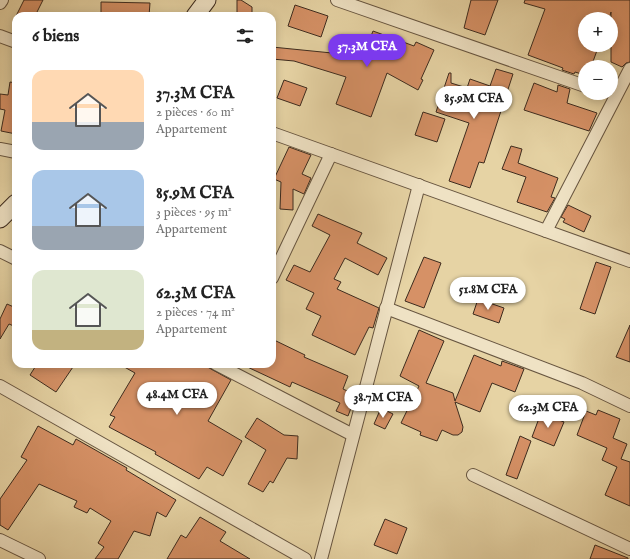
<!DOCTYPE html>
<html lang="fr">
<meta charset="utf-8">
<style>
:root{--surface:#fff;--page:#f6f6f6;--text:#222;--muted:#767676;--accent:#7c3aed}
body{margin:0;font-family:"IM FELL English",serif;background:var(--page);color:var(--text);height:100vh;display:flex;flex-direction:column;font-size:15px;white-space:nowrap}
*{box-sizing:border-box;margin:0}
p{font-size:13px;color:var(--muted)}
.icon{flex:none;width:22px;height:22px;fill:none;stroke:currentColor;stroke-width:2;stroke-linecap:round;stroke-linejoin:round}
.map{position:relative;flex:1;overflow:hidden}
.drawer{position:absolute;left:12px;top:12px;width:264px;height:356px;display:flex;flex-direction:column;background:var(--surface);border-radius:12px;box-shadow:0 2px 10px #0003}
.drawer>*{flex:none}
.tools{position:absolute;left:578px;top:12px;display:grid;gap:8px}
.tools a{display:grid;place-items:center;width:40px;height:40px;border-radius:50%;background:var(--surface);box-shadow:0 2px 10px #0003;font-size:20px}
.price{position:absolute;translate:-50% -34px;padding:0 9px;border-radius:14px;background:#fff;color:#222;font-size:13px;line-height:26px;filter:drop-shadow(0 1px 2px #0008)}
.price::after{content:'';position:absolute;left:50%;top:24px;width:12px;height:9px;margin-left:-6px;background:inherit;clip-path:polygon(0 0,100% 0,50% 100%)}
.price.selected{background:var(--accent);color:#fff}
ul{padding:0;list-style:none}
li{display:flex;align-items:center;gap:12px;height:100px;padding:0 20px}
li span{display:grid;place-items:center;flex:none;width:112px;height:80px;border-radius:12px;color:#555}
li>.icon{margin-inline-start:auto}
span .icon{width:48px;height:48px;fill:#fffc;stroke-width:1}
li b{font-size:17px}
h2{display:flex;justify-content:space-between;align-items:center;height:48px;padding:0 20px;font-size:17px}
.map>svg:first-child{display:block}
.building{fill:#d69166;stroke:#3d2b1e}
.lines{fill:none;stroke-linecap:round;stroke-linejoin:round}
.street-casing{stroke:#675540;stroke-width:14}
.secondary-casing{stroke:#3d2b1e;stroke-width:19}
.street{stroke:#efe2c4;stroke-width:12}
.secondary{stroke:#efe2c4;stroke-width:17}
</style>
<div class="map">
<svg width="630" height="559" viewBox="0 0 630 559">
<rect width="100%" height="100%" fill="#e6d3a4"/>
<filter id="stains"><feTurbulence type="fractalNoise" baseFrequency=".005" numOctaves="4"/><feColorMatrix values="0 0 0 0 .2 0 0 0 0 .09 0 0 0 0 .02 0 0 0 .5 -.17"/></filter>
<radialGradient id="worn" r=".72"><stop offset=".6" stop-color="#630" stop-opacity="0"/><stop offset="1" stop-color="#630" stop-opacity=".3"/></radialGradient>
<!-- building -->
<g class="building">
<path d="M24,0h19l-8,16h-19z"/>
<path d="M237,0h4l11,7v9h-15z"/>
<path d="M471,0h27l-13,35 -21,-7z"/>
<path d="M525,0h105v62l-4,1 -4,4 -11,-5v-50l-2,7h-24v26h14l-8,22h-6v8l-10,-3 -1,2 -12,-4 1,-2 -35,-13 17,-46 -21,-6z"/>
<path d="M101,2l49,1 -1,13h-48z"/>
<path d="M295,5l33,11 -7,21 -33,-11z"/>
<path d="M373,31l41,15 2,-4 18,8 -13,29 2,1 -5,10 -31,-17 -16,44 -35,-13 10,-27 -52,-16 -22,-2v-12l90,9 1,-5 -15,-5 4,-11 17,6z"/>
<path d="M496,69l17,5 -29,89 -5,-1 -9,26 -21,-7 20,-58 -33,-11 13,-39h2v10l16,5 3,-9 20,7z"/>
<path d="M284,80l23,8 -7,18 -23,-8z"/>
<path d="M10,82l6,1v51l-15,-3 4,-21 -5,-1v-15l8,1z"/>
<path d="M534,83l23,9 1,-7 12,4 -3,14 30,10 -8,18 -65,-21z"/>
<path d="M423,112l22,7 -8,23 -22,-7z"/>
<path d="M511,146l11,3 -4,14 40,15 -7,19 4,1 -8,14 -30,-10 9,-25 -24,-8z"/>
<path d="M289,147l22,8 -9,19 9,4 -7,16 -11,-5v21l-13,-1 1,-27 -7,-3z"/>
<path d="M568,205l23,11 -7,16 -21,-10 2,-3 -4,-2z"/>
<path d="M318,214l44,19 -5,10 30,15 -9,17 -33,-17 -11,21 7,3 -4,7 42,19 -6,20 -4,-1 -14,28 -43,-20 9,-19 -15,-7 8,-16 -28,-13 8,-15 16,7 20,-37 -18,-9z"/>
<path d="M424,257l17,6 -17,45 -19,-7z"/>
<path d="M596,262l15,5 -16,47 -15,-5z"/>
<path d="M478,299l26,9 -5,15 -26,-9z"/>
<path d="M7,304l9,4v19l-7,-3 -9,15v-20z"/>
<path d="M630,325v37l-14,-5z"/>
<path d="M419,330l25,11 -18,42 27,10 2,8 19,-46 27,11 1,-5 22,8 -9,23 -23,-9 -12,29 -25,-10 8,25 -1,5 -4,3h-5l-11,-5 -5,11 -17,-6 1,-3 -20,-9 18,-37 -19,-10z"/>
<path d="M272,339l33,16 -1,2 44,19 -5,13 13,6 -8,21 -12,-5 4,-8 -48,-21 -2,5 -49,-23h31z"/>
<path d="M37,364h38l-19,28 -26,-17z"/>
<path d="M119,364h83l29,16 -23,41 34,20 -19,35 -16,-9 -8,12 -44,-25 1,-2 -47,-25 6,-10 -5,-2 25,-42z"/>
<path d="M381,408l12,6 -8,15 -11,-5z"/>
<path d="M598,410l22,9 -7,19 14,6 -6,15 9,3v44l-25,-11 12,-28 -15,-7 5,-12 -30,-13 9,-24 10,4z"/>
<path d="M541,413l23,9 -10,24 -22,-9z"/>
<path d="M257,418l27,17 14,1 -1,23 -10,-1 -14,25 -3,-2 -7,11 -15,-8 18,-34 -21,-13z"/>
<path d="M38,426l35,19 3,-6 51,29 -1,2 50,30 -10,17 -9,-5 -7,24 -16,-5 -16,28h-23l9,-12 -6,-4 13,-22 -21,-13 -3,5 -13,-6 3,-6 -38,-17 -31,46 -8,-5v-26l27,-39 -6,-3z"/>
<path d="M520,436l11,5 -14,38 -11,-4z"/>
<path d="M200,517l26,15 -6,9 30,18h-83l14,-24 5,3z"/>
<path d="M385,519l22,9 -10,26 -23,-9z"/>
<path d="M595,545l33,13v1h-38z"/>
</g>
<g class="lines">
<defs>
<g id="street">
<path d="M337,0l248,86"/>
<path d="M0,3l2,-3"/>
<path d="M0,36l16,6"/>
<path d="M272,133l358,128"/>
<path d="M0,149l16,3"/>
<path d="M546,231l84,-162"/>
<path d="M0,251l16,8"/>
<path d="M272,278l59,-124"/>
<path d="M386,308l196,75 48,23"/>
<path d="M216,364l137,71"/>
<path d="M0,386l305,173"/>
<path d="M473,475l157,74"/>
<path d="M0,540l39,19"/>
<path d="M321,559l98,-374"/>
</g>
<g id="secondary">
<path d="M195,16l12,-16"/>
<path d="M0,219l16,-16"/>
</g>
</defs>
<!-- street casing -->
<use href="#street" class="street-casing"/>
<!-- secondary casing -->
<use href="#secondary" class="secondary-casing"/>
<!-- street -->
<use href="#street" class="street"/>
<!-- secondary -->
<use href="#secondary" class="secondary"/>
</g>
<rect width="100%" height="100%" filter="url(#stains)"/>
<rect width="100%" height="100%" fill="url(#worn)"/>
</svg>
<div class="tools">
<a>+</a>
<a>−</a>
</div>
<b class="price selected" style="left:367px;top:68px">37.3M CFA</b>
<b class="price" style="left:474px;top:120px">85.9M CFA</b>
<b class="price" style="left:488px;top:311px">51.8M CFA</b>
<b class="price" style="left:177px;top:416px">48.4M CFA</b>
<b class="price" style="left:383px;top:419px">38.7M CFA</b>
<b class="price" style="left:548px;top:429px">62.3M CFA</b>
<section class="drawer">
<h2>6 biens<svg class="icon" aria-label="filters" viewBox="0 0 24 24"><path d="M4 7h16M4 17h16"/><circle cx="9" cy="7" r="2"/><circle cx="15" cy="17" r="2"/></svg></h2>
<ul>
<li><span style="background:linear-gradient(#ffd9b3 65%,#9aa5b1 0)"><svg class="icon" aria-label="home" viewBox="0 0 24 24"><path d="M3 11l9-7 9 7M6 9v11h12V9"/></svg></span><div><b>37.3M CFA</b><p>2 pièces · 60 m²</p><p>Appartement</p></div></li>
<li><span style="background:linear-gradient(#a9c7e8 70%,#9aa5b1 0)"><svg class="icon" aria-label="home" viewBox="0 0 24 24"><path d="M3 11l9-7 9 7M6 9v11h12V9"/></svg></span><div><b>85.9M CFA</b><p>3 pièces · 95 m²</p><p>Appartement</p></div></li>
<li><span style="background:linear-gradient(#dfe7d0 75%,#c2b280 0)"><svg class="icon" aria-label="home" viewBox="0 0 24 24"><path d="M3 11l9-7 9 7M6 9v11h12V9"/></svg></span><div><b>62.3M CFA</b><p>2 pièces · 74 m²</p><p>Appartement</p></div></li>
</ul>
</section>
</div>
